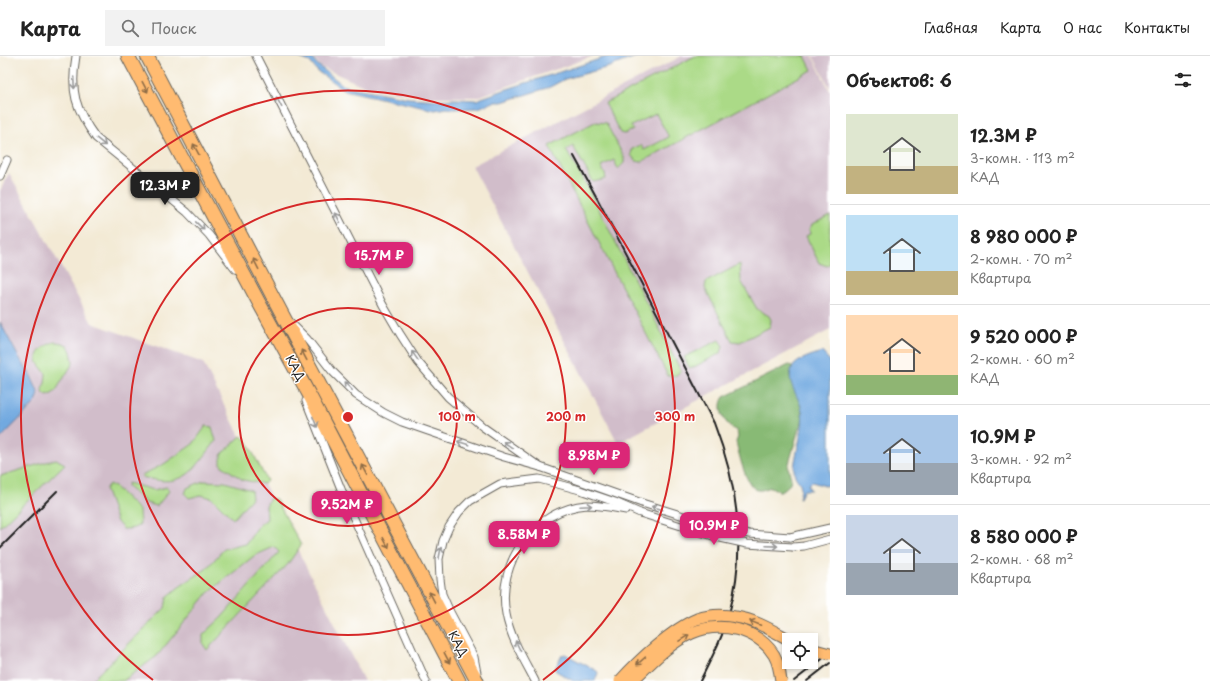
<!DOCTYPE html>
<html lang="ru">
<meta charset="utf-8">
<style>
:root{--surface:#fff;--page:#f2f2f2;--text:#222;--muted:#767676;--line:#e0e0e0;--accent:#db2777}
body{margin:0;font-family:"Playpen Sans",sans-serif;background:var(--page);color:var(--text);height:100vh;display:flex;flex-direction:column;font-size:15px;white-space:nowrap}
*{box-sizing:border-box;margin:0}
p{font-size:13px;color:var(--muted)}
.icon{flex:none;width:22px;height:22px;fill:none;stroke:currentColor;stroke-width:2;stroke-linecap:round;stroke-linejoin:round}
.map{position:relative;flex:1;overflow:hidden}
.side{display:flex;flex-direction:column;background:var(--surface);width:380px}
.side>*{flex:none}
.tools{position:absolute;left:782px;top:577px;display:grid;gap:8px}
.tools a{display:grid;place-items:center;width:36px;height:36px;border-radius:0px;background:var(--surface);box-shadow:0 2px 6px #0003;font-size:20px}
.price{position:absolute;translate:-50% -34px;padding:0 9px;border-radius:8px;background:var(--accent);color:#fff;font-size:13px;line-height:26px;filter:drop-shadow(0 1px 2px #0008)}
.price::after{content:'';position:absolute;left:50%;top:24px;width:12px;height:9px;margin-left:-6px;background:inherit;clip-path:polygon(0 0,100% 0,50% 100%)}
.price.on{background:#222;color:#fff}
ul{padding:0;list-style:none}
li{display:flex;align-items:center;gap:12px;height:100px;padding:0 16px}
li+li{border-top:1px solid var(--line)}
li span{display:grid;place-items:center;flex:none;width:112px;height:80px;border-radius:0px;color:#555}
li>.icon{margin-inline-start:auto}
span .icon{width:48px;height:48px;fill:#fffc;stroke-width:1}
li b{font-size:17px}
h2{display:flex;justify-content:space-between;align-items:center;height:48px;padding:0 16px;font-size:17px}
header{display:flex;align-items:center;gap:24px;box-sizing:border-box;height:56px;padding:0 20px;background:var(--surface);border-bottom:1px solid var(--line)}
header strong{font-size:19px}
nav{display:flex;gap:22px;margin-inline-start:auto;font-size:14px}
.search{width:280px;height:36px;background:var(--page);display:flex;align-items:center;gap:10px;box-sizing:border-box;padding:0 14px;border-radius:0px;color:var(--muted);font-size:15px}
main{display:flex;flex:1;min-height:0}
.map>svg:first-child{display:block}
.industrial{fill:#d1bdca}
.green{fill:#abda87;stroke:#647b52}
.forest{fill:#88ba74;stroke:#526b48}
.water{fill:#71a9e0;stroke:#46627e}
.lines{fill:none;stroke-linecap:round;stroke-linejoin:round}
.minor-casing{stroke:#67645d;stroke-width:9}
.motorway-casing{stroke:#67645d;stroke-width:15}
.minor{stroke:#fff;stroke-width:7}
.motorway{stroke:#ffbb71;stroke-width:13}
.rail{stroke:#1c1c1c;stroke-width:2}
.minor-bridge-casing{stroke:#67645d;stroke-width:9;stroke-linecap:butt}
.primary-bridge-casing{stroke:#67645d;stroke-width:13;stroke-linecap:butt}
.minor-bridge{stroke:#fff;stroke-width:7}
.primary-bridge{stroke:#ffbb71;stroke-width:11}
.oneway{stroke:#999}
.oneway2{stroke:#8e6c46}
.ring{fill:none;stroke:#d62828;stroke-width:2}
.labels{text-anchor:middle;stroke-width:3;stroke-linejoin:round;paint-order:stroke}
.street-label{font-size:12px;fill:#1c1c1c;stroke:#fff}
.centre{fill:#d62828;stroke:#fff;stroke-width:2}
.ring-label{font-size:12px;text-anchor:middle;font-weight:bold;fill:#d62828;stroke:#fff;stroke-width:3;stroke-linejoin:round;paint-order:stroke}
</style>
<header>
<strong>Карта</strong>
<div class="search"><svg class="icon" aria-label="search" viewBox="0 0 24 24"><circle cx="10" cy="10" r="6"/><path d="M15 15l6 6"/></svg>Поиск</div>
<nav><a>Главная</a><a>Карта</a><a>О нас</a><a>Контакты</a></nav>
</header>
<main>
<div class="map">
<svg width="830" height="625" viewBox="0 0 830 625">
<rect width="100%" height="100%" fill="#fff"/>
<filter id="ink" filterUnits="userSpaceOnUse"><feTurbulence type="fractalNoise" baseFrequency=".025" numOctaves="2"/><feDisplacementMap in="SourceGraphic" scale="8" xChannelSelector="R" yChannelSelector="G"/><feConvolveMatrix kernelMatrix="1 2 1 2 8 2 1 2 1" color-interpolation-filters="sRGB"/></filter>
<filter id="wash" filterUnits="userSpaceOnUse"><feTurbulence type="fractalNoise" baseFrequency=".012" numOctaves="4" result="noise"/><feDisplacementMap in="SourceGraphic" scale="16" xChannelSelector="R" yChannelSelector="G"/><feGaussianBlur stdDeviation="0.9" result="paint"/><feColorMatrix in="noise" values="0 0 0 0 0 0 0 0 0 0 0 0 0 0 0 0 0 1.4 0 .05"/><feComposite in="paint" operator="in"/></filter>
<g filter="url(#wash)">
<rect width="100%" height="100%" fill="#f3ead5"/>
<!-- industrial -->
<g class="industrial">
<path d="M312,0h282l-117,41h-49l-62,-10 -45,-20z"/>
<path d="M682,0h130l18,35v239l-212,113 -146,-277z"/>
<path d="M813,0h17v32z"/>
<path d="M9,117l83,150 111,40 161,318h-364v-490z"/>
</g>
<!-- green -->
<g class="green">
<path d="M695,0h110l7,14 -171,92 -5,-1 -5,-6 1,-6 9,-4 3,5 25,-13 -13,-23 -25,12 2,4 -9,4 -4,-1 -15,-30z"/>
<path d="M595,66l11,1 18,34v6l-6,6 -4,-9 -13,6 4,8 1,5 -13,3 -20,-36 -7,4 21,36 94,185 -6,5h-7l-119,-230z"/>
<path d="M830,159v49l-3,2 -8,-3 -13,-27 4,-2 -1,-5 3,-4z"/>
<path d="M740,208l1,17 16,28 12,7 2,4 -1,7 -30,15 -8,-1 -27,-53 1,-6z"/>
<path d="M719,284l4,6 -2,7 -31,16 -6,-12z"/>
<path d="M54,286c16,0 17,7 19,21l-18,29 -7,4 -4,-2 -2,-5 3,-6 1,-9c-2,-4 -6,-7 -8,-11 -5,-11 8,-18 16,-21z"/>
<path d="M206,370l6,1 4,14c-24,31 -31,48 -74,36v-2l22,-11 29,-20z"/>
<path d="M241,380l6,5 20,40 -3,3 -21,-4 -22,-15v-10z"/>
<path d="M56,403l9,5 -65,63v-51z"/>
<path d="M203,425l22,1 26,8 1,8 -19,21 -21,-21 -11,-3 -12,3 -4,-4 2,-6z"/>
<path d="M128,427l26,7 13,-3 2,4 -12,15 -11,-3 -19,-17z"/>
<path d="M109,428l6,3 24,23 1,14c-5,5 -10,5 -17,5l-6,-7 -12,-33z"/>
<path d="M270,442l6,1 25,46 -13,19 -81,86 -4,-6v-9l18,-17 58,-66 -5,-5 -20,9 -45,36 -52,64 -34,25h-32l74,-73 2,-11 12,-10 27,-18 18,-20 22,-5 13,-19 8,-6 -1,-13z"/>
</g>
<!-- forest -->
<path class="forest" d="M789,309l3,1c-1,3 -2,6 -2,9 2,14 20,41 9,53l-11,39 3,11 -1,6 -9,8 -10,-5c-4,1 -9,4 -13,3 -12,-1 -19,-37 -22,-48l2,-5 -1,-6c-12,-5 -21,-23 -13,-34z"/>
<!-- water -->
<g class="water">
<path d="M295,0h15l9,10 25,20 65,12 31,2 15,-1 21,1 28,-10 105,-34h29l-29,11 -44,12 -15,8 -48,15h-8l-16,6 -26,1 -6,-1 -11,2 -91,-20 -27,-19 -7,-9z"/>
<path d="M0,266l17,32 14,22 8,18 -3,8 -36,37z"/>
<path d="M822,296l8,9v123l-5,2 -13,-4 -4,3 3,5h-7l-4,8h-1c6,-20 -5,-14 -5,-29 1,-17 11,-41 8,-58 -2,-14 -17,-29 -10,-43 5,-9 21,-13 30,-16z"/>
<path d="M565,598l32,17 1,2 -3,8h-22l-17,-10 -1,-2 7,-14z"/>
</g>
</g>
<g filter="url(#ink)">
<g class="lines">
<defs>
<g id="minor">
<path d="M76,0c-6,35 -1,53 20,82l91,74 22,23 26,34"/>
<path d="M256,0l127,249 17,29 18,28 30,35 35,30 57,40"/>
<path d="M0,120l7,-16"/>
<path d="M290,266l17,17 25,32 24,24 28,18 18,9 26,9 76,26 36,10 102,36"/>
<path d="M306,345l35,88 85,192"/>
<path d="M790,481l40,-9"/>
<path d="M793,491l11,-1 26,-7"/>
<path d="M477,617l-3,-16 -24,-45 -8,-18 -2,-15 -1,-20 4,-18 6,-14 10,-15 11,-11 30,-17 39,-5 41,11 35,12 25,11"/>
<path d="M535,625c-11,-21 -25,-44 -29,-67 -10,-51 28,-105 81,-109 13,0 27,3 39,5"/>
</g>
<g id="motorway">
<path d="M128,0l130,245 53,97 148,283"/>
<path d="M147,0l125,239 205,386"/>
</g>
</defs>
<!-- minor casing -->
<use href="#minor" class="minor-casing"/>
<!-- motorway casing -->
<use href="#motorway" class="motorway-casing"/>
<!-- minor -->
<use href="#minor" class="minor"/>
<!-- motorway -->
<use href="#motorway" class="motorway"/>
<!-- rail -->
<g class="rail">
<path d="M574,100l24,44 116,223c24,62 33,126 15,191 -6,23 -18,45 -29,67"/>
<path d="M0,492l57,-57"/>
<path d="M794,625l36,-28"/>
<path d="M807,625l23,-18"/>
</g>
<defs>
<g id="minor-bridge">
<path d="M642,447l77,24 30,7 41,3"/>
<path d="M640,457l76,24 31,7 46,3"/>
</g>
<g id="primary-bridge">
<path d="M811,593l19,5"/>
<path d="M620,625c18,-20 52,-52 77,-62 12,-4 26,-5 39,-2 20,3 37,14 54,23"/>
<path d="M632,625c18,-17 37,-38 60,-48 27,-12 65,-5 82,22 4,7 6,17 7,26"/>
</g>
</defs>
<!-- minor-bridge casing -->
<use href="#minor-bridge" class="minor-bridge-casing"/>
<!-- primary-bridge casing -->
<use href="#primary-bridge" class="primary-bridge-casing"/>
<!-- minor-bridge -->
<use href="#minor-bridge" class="minor-bridge"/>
<!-- primary-bridge -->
<use href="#primary-bridge" class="primary-bridge"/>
</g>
<!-- one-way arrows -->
<defs><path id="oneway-shaft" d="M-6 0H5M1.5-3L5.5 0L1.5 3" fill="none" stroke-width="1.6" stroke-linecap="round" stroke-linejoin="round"/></defs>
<g class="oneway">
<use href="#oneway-shaft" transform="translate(74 27) rotate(87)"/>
<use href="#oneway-shaft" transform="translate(279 46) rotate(-117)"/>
<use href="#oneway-shaft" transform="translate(101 86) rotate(39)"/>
<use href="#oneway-shaft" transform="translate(338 162) rotate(-117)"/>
<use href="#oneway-shaft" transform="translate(200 170) rotate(44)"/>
<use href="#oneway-shaft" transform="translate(415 300) rotate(-125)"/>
<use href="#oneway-shaft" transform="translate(348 330) rotate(-134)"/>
<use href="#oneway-shaft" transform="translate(315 366) rotate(68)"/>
<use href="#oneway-shaft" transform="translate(463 387) rotate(-162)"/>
<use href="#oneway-shaft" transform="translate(508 389) rotate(-145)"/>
<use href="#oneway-shaft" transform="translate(586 450) rotate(-3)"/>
<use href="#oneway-shaft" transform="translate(657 452) rotate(-163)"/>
<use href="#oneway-shaft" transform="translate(772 490) rotate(2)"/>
<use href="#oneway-shaft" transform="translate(440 497) rotate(-79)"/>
<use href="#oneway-shaft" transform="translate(518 590) rotate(-116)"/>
</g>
<g class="oneway2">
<use href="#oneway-shaft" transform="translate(145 31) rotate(62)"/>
<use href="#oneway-shaft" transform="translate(196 93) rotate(-118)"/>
<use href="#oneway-shaft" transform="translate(256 208) rotate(-117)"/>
<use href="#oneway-shaft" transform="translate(304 299) rotate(-118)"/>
<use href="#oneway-shaft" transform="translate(365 414) rotate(-118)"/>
<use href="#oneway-shaft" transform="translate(386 487) rotate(62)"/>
<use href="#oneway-shaft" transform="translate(432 541) rotate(-118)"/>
<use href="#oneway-shaft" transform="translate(755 567) rotate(-158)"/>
<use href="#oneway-shaft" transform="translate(684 582) rotate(-32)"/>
<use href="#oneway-shaft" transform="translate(447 602) rotate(62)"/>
<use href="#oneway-shaft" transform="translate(641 605) rotate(138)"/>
</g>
</g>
<!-- distance rings -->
<g class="ring">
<circle cx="348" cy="361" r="109"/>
<circle cx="348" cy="361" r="218"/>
<path d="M153 624A327 327 0 1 1 543 624"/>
</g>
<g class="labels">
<!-- street labels -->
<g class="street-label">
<text transform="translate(295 312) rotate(61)" y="4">КАД</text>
<text transform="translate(458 588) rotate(62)" y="4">КАД</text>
</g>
</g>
<circle cx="348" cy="361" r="6" class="centre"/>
<g class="ring-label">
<text x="457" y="365">100 m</text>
<text x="566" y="365">200 m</text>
<text x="675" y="365">300 m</text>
</g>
</svg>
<div class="tools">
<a><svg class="icon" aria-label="locate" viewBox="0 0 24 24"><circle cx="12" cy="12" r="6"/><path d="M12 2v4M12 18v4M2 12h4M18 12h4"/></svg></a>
</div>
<b class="price on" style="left:165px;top:150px">12.3M ₽</b>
<b class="price" style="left:379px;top:220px">15.7M ₽</b>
<b class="price" style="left:594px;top:420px">8.98M ₽</b>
<b class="price" style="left:347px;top:469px">9.52M ₽</b>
<b class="price" style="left:714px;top:490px">10.9M ₽</b>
<b class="price" style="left:524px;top:499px">8.58M ₽</b>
</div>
<section class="side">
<h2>Объектов: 6<svg class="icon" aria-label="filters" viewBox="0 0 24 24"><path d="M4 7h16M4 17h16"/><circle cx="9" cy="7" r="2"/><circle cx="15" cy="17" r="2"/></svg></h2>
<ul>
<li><span style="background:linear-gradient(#dfe7d0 65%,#c2b280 0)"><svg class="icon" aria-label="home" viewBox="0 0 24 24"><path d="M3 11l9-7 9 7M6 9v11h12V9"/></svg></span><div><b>12.3M ₽</b><p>3-комн. · 113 m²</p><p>КАД</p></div></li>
<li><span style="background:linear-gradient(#bfe0f5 70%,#c2b280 0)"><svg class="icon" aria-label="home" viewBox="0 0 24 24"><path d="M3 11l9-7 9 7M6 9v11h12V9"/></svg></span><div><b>8 980 000 ₽</b><p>2-комн. · 70 m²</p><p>Квартира</p></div></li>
<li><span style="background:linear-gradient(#ffd9b3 75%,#8fb573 0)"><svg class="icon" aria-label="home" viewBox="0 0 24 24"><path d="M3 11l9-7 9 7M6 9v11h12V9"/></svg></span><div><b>9 520 000 ₽</b><p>2-комн. · 60 m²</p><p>КАД</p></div></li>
<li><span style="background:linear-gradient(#a9c7e8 60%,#9aa5b1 0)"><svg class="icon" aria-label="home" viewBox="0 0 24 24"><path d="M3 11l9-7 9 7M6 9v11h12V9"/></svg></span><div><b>10.9M ₽</b><p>3-комн. · 92 m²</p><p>Квартира</p></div></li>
<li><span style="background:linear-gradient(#c9d6e8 60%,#9aa5b1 0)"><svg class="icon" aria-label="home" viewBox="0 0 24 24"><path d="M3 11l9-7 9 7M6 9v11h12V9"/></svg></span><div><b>8 580 000 ₽</b><p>2-комн. · 68 m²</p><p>Квартира</p></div></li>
</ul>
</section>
</main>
